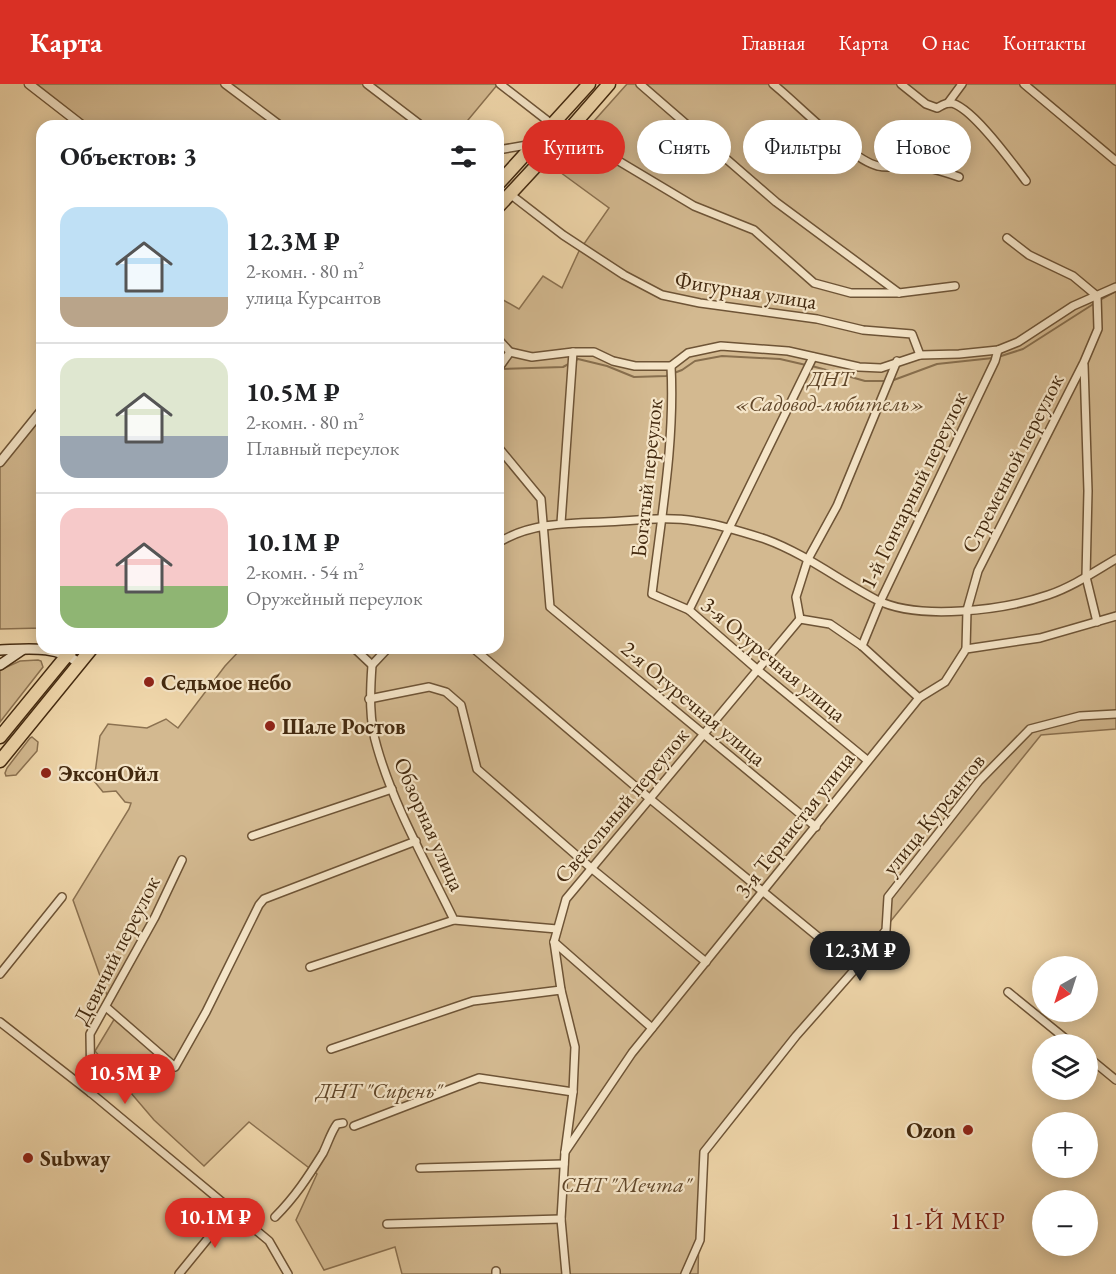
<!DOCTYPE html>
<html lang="ru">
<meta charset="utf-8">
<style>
:root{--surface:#fff;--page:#f2f2f2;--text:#202124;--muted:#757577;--line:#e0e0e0;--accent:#d93025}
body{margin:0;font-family:"EB Garamond",serif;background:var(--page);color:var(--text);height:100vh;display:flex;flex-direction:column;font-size:22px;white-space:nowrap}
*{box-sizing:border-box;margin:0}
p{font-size:20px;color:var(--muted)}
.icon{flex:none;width:33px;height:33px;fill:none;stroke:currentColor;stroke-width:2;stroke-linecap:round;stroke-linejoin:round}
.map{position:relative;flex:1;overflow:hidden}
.drawer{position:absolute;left:36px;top:36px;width:468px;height:534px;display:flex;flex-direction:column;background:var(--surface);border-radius:18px;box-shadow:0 3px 15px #0003}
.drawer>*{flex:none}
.hud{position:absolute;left:522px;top:36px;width:504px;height:54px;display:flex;gap:12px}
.needle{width:39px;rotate:219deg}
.controls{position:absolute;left:1032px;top:872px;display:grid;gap:12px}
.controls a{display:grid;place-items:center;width:66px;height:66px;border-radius:50%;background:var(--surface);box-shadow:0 3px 15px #0003;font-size:30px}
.price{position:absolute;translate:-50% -51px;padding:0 14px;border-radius:21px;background:var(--accent);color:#fff;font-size:20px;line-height:39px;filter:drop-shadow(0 2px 3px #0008)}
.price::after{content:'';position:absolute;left:50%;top:36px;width:18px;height:14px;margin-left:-9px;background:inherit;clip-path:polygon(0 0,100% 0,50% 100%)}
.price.current{background:#222;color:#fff}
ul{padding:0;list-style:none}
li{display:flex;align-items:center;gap:18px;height:150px;padding:0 24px}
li+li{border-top:2px solid var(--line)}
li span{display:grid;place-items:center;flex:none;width:168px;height:120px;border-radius:18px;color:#555}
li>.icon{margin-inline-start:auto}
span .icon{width:72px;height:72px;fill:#fffc;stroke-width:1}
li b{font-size:26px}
h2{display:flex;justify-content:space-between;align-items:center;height:72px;padding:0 24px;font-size:26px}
.pill{padding:0 21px;border-radius:27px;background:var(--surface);box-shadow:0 3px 15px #0003;font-size:21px;line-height:54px}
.pill.current{background:var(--accent);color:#fff}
header{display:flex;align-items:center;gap:36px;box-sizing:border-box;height:84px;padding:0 30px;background:var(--accent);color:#fff}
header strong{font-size:28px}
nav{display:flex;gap:33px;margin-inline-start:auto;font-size:21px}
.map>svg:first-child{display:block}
.green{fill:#d3b990;stroke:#8b7150;stroke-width:1.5}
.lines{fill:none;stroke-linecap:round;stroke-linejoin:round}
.stream{stroke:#876e4d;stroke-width:2}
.minor-casing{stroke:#6e5436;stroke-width:10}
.tertiary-casing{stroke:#6e5436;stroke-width:11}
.secondary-casing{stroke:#43290f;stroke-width:12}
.trunk-casing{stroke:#43290f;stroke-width:15}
.minor{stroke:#f5e5c8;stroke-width:7}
.tertiary{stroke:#f5e5c8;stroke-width:8}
.secondary{stroke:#f5e5c8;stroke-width:9}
.trunk{stroke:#f0d7ab;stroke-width:12}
.poi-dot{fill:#8f2418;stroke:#f5e5c8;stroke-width:2}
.labels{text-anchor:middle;stroke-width:4.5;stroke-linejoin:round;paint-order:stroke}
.street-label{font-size:22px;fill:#43290f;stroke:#f5e5c8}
.park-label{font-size:22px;font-style:italic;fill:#604629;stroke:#f5e5c8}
.poi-label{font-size:22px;font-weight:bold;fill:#43290f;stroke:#f5e5c8;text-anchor:start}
.neighbourhood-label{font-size:24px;letter-spacing:1.5px;fill:#7a1f14;stroke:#f5e5c8}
</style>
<header>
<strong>Карта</strong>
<nav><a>Главная</a><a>Карта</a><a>О нас</a><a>Контакты</a></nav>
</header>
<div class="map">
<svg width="1116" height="1190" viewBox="0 0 1116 1190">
<rect width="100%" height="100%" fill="#f0d7ab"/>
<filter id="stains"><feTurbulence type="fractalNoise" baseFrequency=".00333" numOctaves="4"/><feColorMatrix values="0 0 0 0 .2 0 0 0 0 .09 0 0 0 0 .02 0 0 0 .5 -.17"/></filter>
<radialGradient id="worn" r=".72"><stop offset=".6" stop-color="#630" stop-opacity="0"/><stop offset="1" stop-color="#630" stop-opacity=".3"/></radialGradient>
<!-- green -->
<g class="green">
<path d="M36,0h462l-35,42h-38l-14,-11 -9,11h-314z"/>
<path d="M627,0h489v645l-75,6 -340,421 -3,118h-296l-7,-27 -71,23 -28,-50 21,-46 -68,-52 -45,44 -50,-46 -59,-69 20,-33 -42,-118 56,-91 2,-6 -6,-1 -9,-11 -13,1 -9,-11 6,-45 8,-12 39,4 19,-9 12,9 47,-62 17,-18h256v-351l21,12 24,-33 19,12 17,-37 30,-43 -56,-41z"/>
<path d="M42,331v213l-42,1v-162z"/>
<path d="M38,576l3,1 2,6 -43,55v-52l20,-9z"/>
<path d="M32,653l6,5 -1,9 -21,24 -10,1 -1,-3 2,-5 23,-30z"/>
</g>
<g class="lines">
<!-- stream -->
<g class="stream">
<path d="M1100,216l16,-9"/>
<path d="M998,273l25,-8 72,-46"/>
<path d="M812,282l53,15h20"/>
<path d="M501,285l62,-2 15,-8 29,7 27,11 32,-1 16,-6 13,-9 27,-5 58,3 26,6"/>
<path d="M891,297l46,-17 56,-6"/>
</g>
<defs>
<g id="minor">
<path d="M225,0l56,42"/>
<path d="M367,0l55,42"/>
<path d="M500,0l53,41"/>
<path d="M640,0l136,118 123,91"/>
<path d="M773,0c24,19 78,76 105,82 11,3 25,-1 37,0 15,1 30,6 44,11"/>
<path d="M901,0l25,20 11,4c4,-2 8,-5 13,-5 20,1 63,61 76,78"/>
<path d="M1024,0l92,77"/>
<path d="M948,19l14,-19"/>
<path d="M572,43l45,33 77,46 60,24 60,53 37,10h48l56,-7"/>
<path d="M498,66l35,-6"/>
<path d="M510,110l53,41 61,40 38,20 38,8 117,16 46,11 49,4 8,21"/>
<path d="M498,255l12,13 22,5 41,-5h21l19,9 22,5h36l17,-13 33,-7 67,5 71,16 22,1 39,-13 39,-1 39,-4 20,-8 55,-36 43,-19"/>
<path d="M1084,281l4,126 -2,86 11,45"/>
<path d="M671,282c4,77 -10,152 -19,228l37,16 70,61 108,89"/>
<path d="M498,285l12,-17"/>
<path d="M498,363l43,52 9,108 266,220"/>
<path d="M561,439l12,-171"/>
<path d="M498,459c31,-20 70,-20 106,-21 30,-1 61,-6 91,-1 23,3 48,11 70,18 41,15 75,42 112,61 42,21 127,10 171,-5 24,-8 46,-23 68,-36"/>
<path d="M689,526l124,-253"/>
<path d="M800,535l-4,-22 12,-38 29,-53 60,-145"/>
<path d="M800,535l30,5 32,22 57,52"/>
<path d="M862,562l18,-44 115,-241 3,-11"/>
<path d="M354,564l18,17c-2,28 -3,56 5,82 17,60 50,117 77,173l103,9"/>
<path d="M473,564l176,150 207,170"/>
<path d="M966,565l1,-39 11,-39 106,-209 14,-33 -1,-33 -24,-20 -44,-21 -22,-17"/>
<path d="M372,581l16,-17"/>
<path d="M369,615l60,-12 17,5 15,13 16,64 114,99 115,94"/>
<path d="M252,752l140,-47"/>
<path d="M554,858l98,86"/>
<path d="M310,883l144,-47"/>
<path d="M0,890l62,-77"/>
<path d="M1008,908l64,52"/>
<path d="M106,923l69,60 31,-55 53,-107 5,-6 152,-58"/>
<path d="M0,938l91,71 178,148 19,33"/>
<path d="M331,965l142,-48 88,-11"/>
<path d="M1088,973l28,23"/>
<path d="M91,1009l-1,-59 65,-117 27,-57"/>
<path d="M354,1042l125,-48 94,14"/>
<path d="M565,1068l67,-99 287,-355 26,-16 21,-33 74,-11 76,-22"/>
<path d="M420,1084l144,-4"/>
<path d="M275,1133c20,-20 33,-40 48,-64 5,-10 8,-21 14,-29l6,-1"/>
<path d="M387,1140l174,-5"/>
<path d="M496,1187v3"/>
<path d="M179,1190l53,-65"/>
<path d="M566,1190l-5,-55 4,-67 8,-60 2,-45 -14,-57 -7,-48 12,-43 234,-280"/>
<path d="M685,1190l15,-34 4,-88 92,-116 60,-68 30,-38 2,-33 91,-116 51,-52 50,-13 36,-2"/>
</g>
<g id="tertiary">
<path d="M29,0l54,42"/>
<path d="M0,378l42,-52"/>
</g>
<g id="secondary">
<path d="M0,566c28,-1 56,-5 79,13"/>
<path d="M0,581l22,-15"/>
</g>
<g id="trunk">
<path d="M498,100l91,-100"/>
<path d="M498,123l64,-69 47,-54"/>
<path d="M0,653l73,-89"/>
<path d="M0,677l92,-113"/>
</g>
</defs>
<!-- minor casing -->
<use href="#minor" class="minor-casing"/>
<!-- tertiary casing -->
<use href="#tertiary" class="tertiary-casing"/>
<!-- secondary casing -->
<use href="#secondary" class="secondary-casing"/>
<!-- trunk casing -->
<use href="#trunk" class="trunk-casing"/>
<!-- minor -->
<use href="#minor" class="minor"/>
<!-- tertiary -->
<use href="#tertiary" class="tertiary"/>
<!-- secondary -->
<use href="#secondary" class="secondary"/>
<!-- trunk -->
<use href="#trunk" class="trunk"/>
</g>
<!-- markers -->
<g class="poi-dot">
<circle cx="149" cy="598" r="6"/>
<circle cx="270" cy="642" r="6"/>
<circle cx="46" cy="689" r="6"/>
<circle cx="968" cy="1046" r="6"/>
<circle cx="28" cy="1074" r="6"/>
</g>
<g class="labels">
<!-- street labels -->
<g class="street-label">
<text transform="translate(746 206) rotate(9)" y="8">Фигурная улица</text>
<text transform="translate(1012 379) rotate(-63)" y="8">Стременной переулок</text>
<text transform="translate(646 394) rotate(-84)" y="8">Богатый переулок</text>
<text transform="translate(913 406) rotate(-64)" y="8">1-й Гончарный переулок</text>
<text transform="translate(774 575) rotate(40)" y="8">3-я Огуречная улица</text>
<text transform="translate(694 619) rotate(40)" y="8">2-я Огуречная улица</text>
<text transform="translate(621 721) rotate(-50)" y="8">Свекольный переулок</text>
<text transform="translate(933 730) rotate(-51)" y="8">улица Курсантов</text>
<text transform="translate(430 740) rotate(66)" y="8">Обзорная улица</text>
<text transform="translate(794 740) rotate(-52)" y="8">3-я Тернистая улица</text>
<text transform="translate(116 866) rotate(-63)" y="8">Девичий переулок</text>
</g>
<!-- park labels -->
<g class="park-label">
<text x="830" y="302">ДНТ<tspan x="830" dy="25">«Садовод-любитель»</tspan></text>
<text x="379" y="1014">ДНТ "Сирень"</text>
<text x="626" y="1108">СНТ "Мечта"</text>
</g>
<!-- poi labels -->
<g class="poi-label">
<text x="161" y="606">Седьмое небо</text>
<text x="282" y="650">Шале Ростов</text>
<text x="58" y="697">ЭксонОйл</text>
<text x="956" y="1054" text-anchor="end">Ozon</text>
<text x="40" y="1082">Subway</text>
</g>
<!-- neighbourhood labels -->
<g class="neighbourhood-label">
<text x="948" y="1145">11-Й МКР</text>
</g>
</g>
<rect width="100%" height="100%" filter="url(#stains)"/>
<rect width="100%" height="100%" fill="url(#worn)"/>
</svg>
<div class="controls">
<a><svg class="needle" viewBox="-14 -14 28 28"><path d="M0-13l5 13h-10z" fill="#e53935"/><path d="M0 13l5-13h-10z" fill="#757577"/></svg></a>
<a><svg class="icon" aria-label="layers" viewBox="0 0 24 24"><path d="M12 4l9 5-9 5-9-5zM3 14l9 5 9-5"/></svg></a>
<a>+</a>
<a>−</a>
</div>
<b class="price current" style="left:860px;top:898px">12.3M ₽</b>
<b class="price" style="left:125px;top:1021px">10.5M ₽</b>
<b class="price" style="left:215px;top:1165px">10.1M ₽</b>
<div class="hud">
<a class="pill current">Купить</a>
<a class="pill">Снять</a>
<a class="pill">Фильтры</a>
<a class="pill">Новое</a>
</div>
<section class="drawer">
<h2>Объектов: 3<svg class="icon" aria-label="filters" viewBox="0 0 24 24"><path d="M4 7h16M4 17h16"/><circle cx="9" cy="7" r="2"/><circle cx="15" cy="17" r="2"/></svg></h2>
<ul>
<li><span style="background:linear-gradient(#bfe0f5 75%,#b9a48a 0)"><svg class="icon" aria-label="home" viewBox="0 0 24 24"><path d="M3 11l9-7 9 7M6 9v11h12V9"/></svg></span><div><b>12.3M ₽</b><p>2-комн. · 80 m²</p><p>улица Курсантов</p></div></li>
<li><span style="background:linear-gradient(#dfe7d0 65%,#9aa5b1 0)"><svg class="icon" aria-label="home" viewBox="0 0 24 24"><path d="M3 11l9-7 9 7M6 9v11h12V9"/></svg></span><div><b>10.5M ₽</b><p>2-комн. · 80 m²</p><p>Плавный переулок</p></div></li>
<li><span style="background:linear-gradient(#f6c9c9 65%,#8fb573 0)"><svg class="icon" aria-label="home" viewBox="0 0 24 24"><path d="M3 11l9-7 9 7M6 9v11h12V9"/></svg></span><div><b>10.1M ₽</b><p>2-комн. · 54 m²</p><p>Оружейный переулок</p></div></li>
</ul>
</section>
</div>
